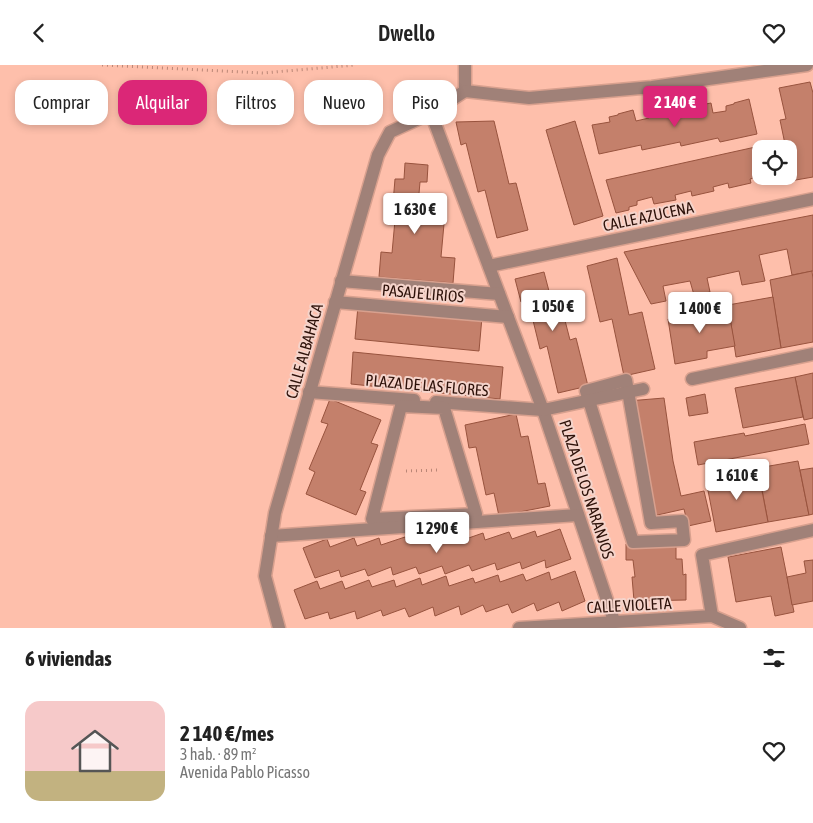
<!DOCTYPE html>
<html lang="es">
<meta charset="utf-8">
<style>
:root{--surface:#fff;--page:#f2f2f2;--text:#222;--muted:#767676;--line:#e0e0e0;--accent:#db2777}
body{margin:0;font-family:"Asap Condensed",sans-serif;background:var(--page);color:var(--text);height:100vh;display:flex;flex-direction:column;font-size:19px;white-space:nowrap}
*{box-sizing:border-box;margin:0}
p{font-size:16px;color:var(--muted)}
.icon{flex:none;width:28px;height:28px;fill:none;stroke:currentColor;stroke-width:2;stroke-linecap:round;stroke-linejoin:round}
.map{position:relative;height:563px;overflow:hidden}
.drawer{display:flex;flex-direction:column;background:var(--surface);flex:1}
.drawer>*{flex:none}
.guide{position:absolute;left:15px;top:15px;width:500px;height:45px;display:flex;gap:10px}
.tools{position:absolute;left:752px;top:75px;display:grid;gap:10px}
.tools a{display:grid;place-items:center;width:45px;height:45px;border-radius:10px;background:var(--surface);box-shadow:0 2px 8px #0003;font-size:25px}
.price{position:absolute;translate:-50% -42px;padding:0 11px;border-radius:5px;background:#fff;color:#222;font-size:16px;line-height:32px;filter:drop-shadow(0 1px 2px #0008)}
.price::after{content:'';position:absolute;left:50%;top:30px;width:15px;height:11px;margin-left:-8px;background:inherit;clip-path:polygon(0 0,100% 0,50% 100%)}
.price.active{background:var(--accent);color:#fff}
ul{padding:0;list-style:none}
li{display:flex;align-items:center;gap:15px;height:125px;padding:0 25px}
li+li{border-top:1px solid var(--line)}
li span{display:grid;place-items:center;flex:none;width:140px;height:100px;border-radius:15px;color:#555}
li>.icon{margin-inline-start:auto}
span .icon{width:60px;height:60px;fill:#fffc;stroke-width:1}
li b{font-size:21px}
h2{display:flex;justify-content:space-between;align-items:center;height:60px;padding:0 25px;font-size:21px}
.chip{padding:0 18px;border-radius:15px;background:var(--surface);box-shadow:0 2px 8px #0003;font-size:18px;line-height:45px}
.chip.active{background:var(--accent);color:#fff}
header{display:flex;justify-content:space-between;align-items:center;height:65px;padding:0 25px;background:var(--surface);font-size:22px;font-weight:600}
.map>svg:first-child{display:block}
.building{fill:#c4806b;stroke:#98533e}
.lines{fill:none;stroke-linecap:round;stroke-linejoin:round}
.street-casing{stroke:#d8a08e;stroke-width:15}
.path{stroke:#b98676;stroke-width:3;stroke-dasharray:1 4;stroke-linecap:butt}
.street{stroke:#a08178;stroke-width:12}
.labels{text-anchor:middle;stroke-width:4;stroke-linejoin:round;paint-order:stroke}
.street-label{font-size:16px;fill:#2d1109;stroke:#f5d4cb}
</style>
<header><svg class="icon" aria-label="back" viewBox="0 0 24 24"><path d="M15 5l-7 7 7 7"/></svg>Dwello<svg class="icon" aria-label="heart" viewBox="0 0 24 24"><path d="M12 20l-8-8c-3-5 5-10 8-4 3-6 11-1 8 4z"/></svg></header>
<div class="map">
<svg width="813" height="563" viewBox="0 0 813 563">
<rect width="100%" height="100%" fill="#febfab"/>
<!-- building -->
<g class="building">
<path d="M810,17l3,11v84l-23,4 -1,-32h-3l-6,-29 6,-1 -7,-31z"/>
<path d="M749,34l8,35 -37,8 -2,-4 -37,8 -1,-4 -38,8 -1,-5 -42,9 -7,-29 18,-3 -1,-5 9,-2v-1l15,-4 3,11 13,-3 -1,-5 9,-2v-1l15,-4 2,11 14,-3 -1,-4 8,-2v-2l16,-3 2,10 13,-2v-5l8,-2v-1z"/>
<path d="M494,56l15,63 7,-1 12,47 -31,8 -12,-48 -7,2 -12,-49 -5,2 -5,-23z"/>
<path d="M575,56l28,95 -29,9 -28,-95z"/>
<path d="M760,81l1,30 -11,3 1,4 -22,5 -1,-5 -15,4 1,4 -22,5 -1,-5 -16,4 1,5 -22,4 -2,-7 -15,4v4l-8,2v3l-13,3 -10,-33z"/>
<path d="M405,98l23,2 -1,17h-7l-2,23 20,2 -1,16 7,1 -3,33 14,1 -2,25 -74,-6 2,-25 11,1 3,-33 -7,-1 1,-16h4l2,-24h9z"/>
<path d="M813,150v56l-21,4 -5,-26 -28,6 6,26 -23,4 -3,-14 -32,7 3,14 -16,3 -4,-14 -27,5 3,15 -15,3 -27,-52z"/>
<path d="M617,193l12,57 13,-3 13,57 -31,7 -12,-57 -12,3 -13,-56z"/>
<path d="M812,206l1,8v63l-32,6 -11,-68z"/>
<path d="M544,207l6,23 8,-2 12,47 6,-2 12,48 -30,7 -11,-47 -7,3 -12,-49 -7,2 -6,-23z"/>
<path d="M773,232l8,51 -45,9 -8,-52z"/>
<path d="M358,241l124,11 -3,34 -124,-12z"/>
<path d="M728,242l7,39 -28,5v7l-32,6 -7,-45z"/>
<path d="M353,287l150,15 -3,32 -149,-15z"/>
<path d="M813,308v45l-9,2 -9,-43z"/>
<path d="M795,312l8,40 -60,11 -8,-40z"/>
<path d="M705,329l3,19 -19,3 -3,-18z"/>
<path d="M664,333l9,63 8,35 23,-5 7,30 -23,5 -4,-17 -31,7 -25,-115z"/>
<path d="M330,334l51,21 -10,23 7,2 -18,45 6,2 -10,23 -50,-21 9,-22 -6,-3 19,-45 -7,-2z"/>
<path d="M516,349l5,23 7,-1 10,48 7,-1 5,23 -51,10 -5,-23 -8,2 -10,-48 -7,1 -4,-23z"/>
<path d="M805,359l4,20 -111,21 -4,-23 50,-9 1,3z"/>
<path d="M798,396l11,54 -41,7 -10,-54z"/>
<path d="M813,403v46l-4,1 -9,-45z"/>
<path d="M758,405l10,52 -52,10 -10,-52z"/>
<path d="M560,464l11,30 -25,9 -1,-8 -23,9 -2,-7 -23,8 -2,-7 -23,8 -3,-6 -24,9 -3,-8 -23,8 -3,-7 -23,8 -2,-8 -23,9 -3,-7 -24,8 -2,-7 -24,8 -12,-30 24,-9 3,8 24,-9 3,8 22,-8 2,7 24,-8 3,6 22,-7 3,6 24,-8 3,7 23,-8 2,7 24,-8 3,7 23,-8 2,6z"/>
<path d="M676,478v16h6l1,16 3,-1v26l-52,1 -2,-24h3l-2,-17h-7v-16z"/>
<path d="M781,482l13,65 -19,4 -4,-20 -35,6 -8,-45z"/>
<path d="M813,495v41l-21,4 -5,-28 19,-4 -2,-12z"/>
<path d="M575,506l10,30 -23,10 -3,-9 -22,9 -3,-8 -22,10 -4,-9 -22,8 -3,-7 -22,10 -2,-9 -24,10 -2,-9 -24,10 -4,-9 -22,8 -2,-6 -24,9 -2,-8 -25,8 -2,-7 -23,7 -11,-29 23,-9 3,8 22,-8 3,8 24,-9 3,7 22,-7 2,7 24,-9 2,7 24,-9 3,10 24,-8 2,5 23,-8 2,7 23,-8 3,7 23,-9 2,8z"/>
</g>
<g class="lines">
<defs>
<g id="street">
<path d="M465,0v26"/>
<path d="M465,26l64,7 123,-11 155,-22"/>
<path d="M431,48l112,297 71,211"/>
<path d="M489,201l324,-67"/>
<path d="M341,216l158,13"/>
<path d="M335,237l173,15"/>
<path d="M692,314l121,-25"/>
<path d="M626,315l25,143 31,-2 2,19 -51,2 -47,-151z"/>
<path d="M309,327l105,8"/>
<path d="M436,337l107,8 100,-21"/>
<path d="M401,341l43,2 32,106 -104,5z"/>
<path d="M271,471l307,-21"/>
<path d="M712,551l-10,-61 111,-25"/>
<path d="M279,563l-14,-52 10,-63 103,-358 12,-23 41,-19 34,-22"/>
<path d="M519,563l193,-12 28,12"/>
</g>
</defs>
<!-- street casing -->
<use href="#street" class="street-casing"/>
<!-- path -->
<g class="path">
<path d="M102,0l161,8 92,-8"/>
<path d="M406,406l34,-1"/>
</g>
<!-- street -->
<use href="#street" class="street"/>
</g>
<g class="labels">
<!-- street labels -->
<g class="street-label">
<text transform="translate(648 151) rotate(-12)" y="6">CALLE AZUCENA</text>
<text transform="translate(423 228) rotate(5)" y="6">PASAJE LIRIOS</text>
<text transform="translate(304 286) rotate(-74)" y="6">CALLE ALBAHACA</text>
<text transform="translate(427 320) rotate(5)" y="6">PLAZA DE LAS FLORES</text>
<text transform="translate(587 424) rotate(72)" y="6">PLAZA DE LOS NARANJOS</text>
<text transform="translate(629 540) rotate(-3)" y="6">CALLE VIOLETA</text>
</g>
</g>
</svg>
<div class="tools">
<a><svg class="icon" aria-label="locate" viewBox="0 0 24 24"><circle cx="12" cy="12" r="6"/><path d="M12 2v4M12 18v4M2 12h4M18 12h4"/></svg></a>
</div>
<b class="price active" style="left:675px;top:63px">2 140 €</b>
<b class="price" style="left:415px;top:170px">1 630 €</b>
<b class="price" style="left:553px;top:267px">1 050 €</b>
<b class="price" style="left:700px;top:269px">1 400 €</b>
<b class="price" style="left:737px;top:436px">1 610 €</b>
<b class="price" style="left:437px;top:489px">1 290 €</b>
<div class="guide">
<a class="chip">Comprar</a>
<a class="chip active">Alquilar</a>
<a class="chip">Filtros</a>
<a class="chip">Nuevo</a>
<a class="chip">Piso</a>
</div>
</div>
<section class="drawer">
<h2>6 viviendas<svg class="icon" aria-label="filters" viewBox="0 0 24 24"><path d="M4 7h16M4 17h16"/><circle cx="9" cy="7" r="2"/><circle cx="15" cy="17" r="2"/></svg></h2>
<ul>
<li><span style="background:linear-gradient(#f6c9c9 70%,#c2b280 0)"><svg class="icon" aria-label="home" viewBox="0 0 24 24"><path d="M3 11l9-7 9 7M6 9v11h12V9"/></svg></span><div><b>2 140 €/mes</b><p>3 hab. · 89 m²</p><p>Avenida Pablo Picasso</p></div><svg class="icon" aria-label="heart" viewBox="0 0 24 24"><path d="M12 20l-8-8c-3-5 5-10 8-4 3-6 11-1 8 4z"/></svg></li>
</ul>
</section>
